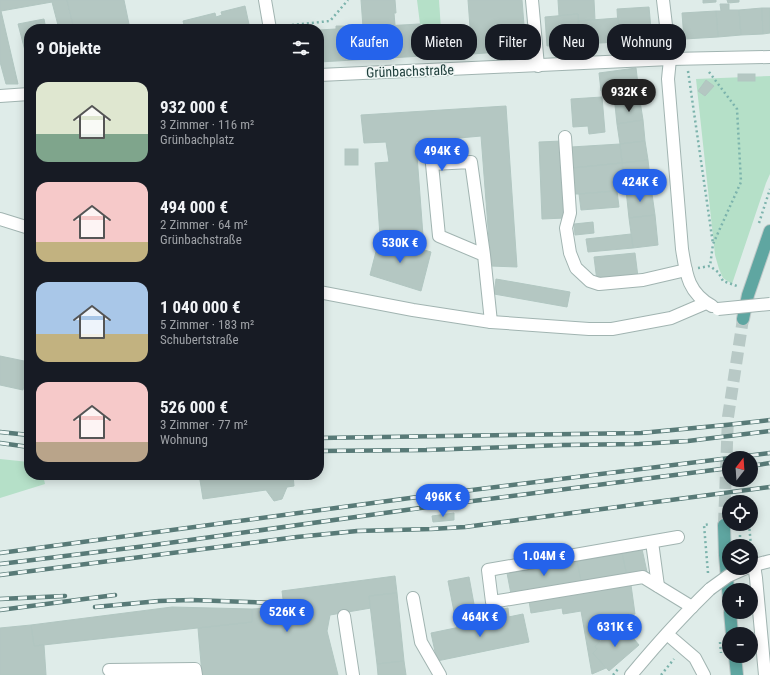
<!DOCTYPE html>
<html lang="de">
<meta charset="utf-8">
<style>
:root{--surface:#171b24;--page:#242831;--text:#f1f3f6;--muted:#9ea1a6;--accent:#2563eb}
body{margin:0;font-family:"Roboto Condensed",sans-serif;background:var(--page);color:var(--text);height:100vh;display:flex;flex-direction:column;font-size:15px;white-space:nowrap}
*{box-sizing:border-box;margin:0}
p{font-size:13px;color:var(--muted)}
.icon{flex:none;width:22px;height:22px;fill:none;stroke:currentColor;stroke-width:2;stroke-linecap:round;stroke-linejoin:round}
.map{position:relative;flex:1;overflow:hidden}
.side{position:absolute;left:24px;top:24px;width:300px;height:456px;display:flex;flex-direction:column;background:var(--surface);border-radius:16px;box-shadow:0 2px 10px #0003}
.side>*{flex:none}
.hud{position:absolute;left:336px;top:24px;width:374px;height:36px;display:flex;gap:8px}
.needle{width:26px;rotate:17deg}
.tools{position:absolute;left:722px;top:451px;display:grid;gap:8px}
.tools a{display:grid;place-items:center;width:36px;height:36px;border-radius:50%;background:var(--surface);box-shadow:0 2px 10px #0003;font-size:20px}
.price{position:absolute;translate:-50% -34px;padding:0 9px;border-radius:14px;background:var(--accent);color:#fff;font-size:13px;line-height:26px;filter:drop-shadow(0 1px 2px #0008)}
.price::after{content:'';position:absolute;left:50%;top:24px;width:12px;height:9px;margin-left:-6px;background:inherit;clip-path:polygon(0 0,100% 0,50% 100%)}
.price.current{background:#222;color:#fff}
ul{padding:0;list-style:none}
li{display:flex;align-items:center;gap:12px;height:100px;padding:0 12px}
li span{display:grid;place-items:center;flex:none;width:112px;height:80px;border-radius:12px;color:#555}
li>.icon{margin-inline-start:auto}
span .icon{width:48px;height:48px;fill:#fffc;stroke-width:1}
li b{font-size:17px}
h2{display:flex;justify-content:space-between;align-items:center;height:48px;padding:0 12px;font-size:17px}
.pill{padding:0 14px;border-radius:16px;background:var(--surface);box-shadow:0 2px 10px #0003;font-size:14px;line-height:36px}
.pill.current{background:var(--accent);color:#fff}
.map>svg:first-child{display:block}
.green{fill:#b5e0c8}
.building{fill:#b4c7c2;stroke:#b1c6c1}
.lines{fill:none;stroke-linecap:round;stroke-linejoin:round}
.major-tunnel{stroke:#b8c9c6;stroke-width:12;stroke-dasharray:12 6;stroke-linecap:butt}
.minor-casing{stroke:#a1b4b1;stroke-width:14}
.major-casing{stroke:#c0c9c8;stroke-width:14}
.path{stroke:#7cb3ac;stroke-width:2.5;stroke-dasharray:2 3;stroke-linecap:butt}
.minor{stroke:#fff;stroke-width:12}
.major{stroke:#5fa6a1;stroke-width:12}
.rail-casing{stroke:#587a77;stroke-width:4.5}
.rail{stroke:#f0f8f6;stroke-width:3;stroke-dasharray:9;stroke-linecap:butt}
.minor-bridge-casing{stroke:#a1b4b1;stroke-width:14;stroke-linecap:butt}
.minor-bridge{stroke:#fff;stroke-width:12}
.labels{text-anchor:middle;stroke-width:3;stroke-linejoin:round;paint-order:stroke}
.street-label{font-size:14px;fill:#1e3e3b;stroke:#f0f8f6}
</style>
<div class="map">
<svg width="770" height="675" viewBox="0 0 770 675">
<rect width="100%" height="100%" fill="#dfece9"/>
<!-- green -->
<g class="green">
<path d="M417,0h22l2,30 -21,-6z"/>
<path d="M770,76v98l-4,9 -34,101 -9,-6 -4,-9 -4,-14 -19,-176z"/>
<path d="M0,459l29,3v13h14l2,9 -45,14z"/>
</g>
<!-- building -->
<g class="building">
<path d="M0,0h67l7,29h-15l-7,-27 -51,9 17,73h-12l-6,-22z"/>
<path d="M67,0h57l6,29h-56z"/>
<path d="M361,0h34l1,13h-2l1,12 -32,2z"/>
<path d="M468,0h54l4,50 -54,4z"/>
<path d="M558,0h36l1,20 -17,1v-7l-19,2z"/>
<path d="M703,0h13v2l-13,1z"/>
<path d="M727,0h12v2l-11,1z"/>
<path d="M720,4h9v6h10l2,25 -23,2 -2,-26h5z"/>
<path d="M245,6l5,23h-65l-2,-8 32,-8 1,4 6,-2 -1,-3z"/>
<path d="M649,7l3,33 -33,2 -2,-33z"/>
<path d="M762,8l1,26 -22,1 -2,-25z"/>
<path d="M762,8h8v25l-7,1z"/>
<path d="M716,11l2,26 -34,2 -2,-26z"/>
<path d="M578,14l2,30 -33,2 -2,-29z"/>
<path d="M618,18l1,24 -39,2 -2,-23z"/>
<path d="M44,19l2,10h-17v37l-11,-42z"/>
<path d="M420,24l3,32 -104,6v-32l17,-1v-3h11v2z"/>
<path d="M471,28l1,26 -29,2 -2,-26z"/>
<path d="M636,68l4,33 -25,4 -2,-16 -12,2 -2,-18z"/>
<rect x="738" y="74" width="17" height="7"/>
<path d="M706,80l8,6 -9,10 -7,-5z"/>
<path d="M602,97l3,35 -16,2 -1,-8 -15,1 -2,-28z"/>
<path d="M640,101l3,19 -26,4 -2,-19z"/>
<path d="M506,106l11,161 -26,-1 -10,-130 -65,6 8,107 -44,-13 -5,-73 14,-1 -3,-20 -22,1 -3,-28z"/>
<path d="M643,120l2,21 -25,3 -3,-20z"/>
<path d="M562,141l3,77 -23,1 -3,-77z"/>
<path d="M645,141l3,19 -26,3 -2,-19z"/>
<path d="M620,144l2,19 -50,5 -1,-21z"/>
<rect x="345" y="149" width="13" height="16"/>
<path d="M648,160l3,27 -25,3 -4,-27z"/>
<path d="M622,163l4,27 -47,4h-5l-2,-26z"/>
<path d="M651,187l4,28 -26,3 -3,-28z"/>
<path d="M617,191l2,16 -38,3 -2,-16z"/>
<path d="M655,215l3,30 -25,3 -4,-30z"/>
<path d="M593,222l1,11 -19,2 -1,-11z"/>
<path d="M631,234l2,14 -45,4 -2,-13z"/>
<path d="M380,236l51,16 -10,39 -51,-16z"/>
<path d="M635,253l3,24 -41,4 -3,-24z"/>
<path d="M496,279l74,13 -3,15 -73,-13z"/>
<path d="M0,356l29,6 -6,28 -23,-5z"/>
<path d="M238,475h55l1,11 -7,1 -5,12 -8,2 -8,-11 -63,9 -3,-19z"/>
<path d="M454,513v7l-21,2 -1,-6z"/>
<path d="M622,549l5,27 -46,8 -5,-26z"/>
<path d="M642,549l5,23 -20,4 -5,-23z"/>
<path d="M577,561l4,20 -70,13 -4,-21z"/>
<path d="M395,576l2,17 -28,3 2,12 -41,7 -3,16 11,44h-136l-4,-47 54,-6v-13l32,-2 -2,-16z"/>
<path d="M469,577l7,38 32,-7 1,9 -52,10 -9,-46z"/>
<path d="M631,585l4,29 -38,6 3,21 -5,5 2,3 -4,4 13,15 -14,6 -11,-63 -18,3 -1,-6 -31,5 -2,-12z"/>
<path d="M397,593l7,68 -27,3 -8,-68z"/>
<path d="M172,607l80,2v13l-218,24 -3,-21z"/>
<path d="M523,614l6,28 -92,19 -6,-28z"/>
<path d="M31,625l3,21 10,-1 2,30h-46v-47z"/>
<path d="M623,626l16,19 -30,26 -16,-18 4,-4 -2,-3 10,-9 3,3z"/>
<path d="M404,661l2,14h-28l-1,-11z"/>
</g>
<g class="lines">
<!-- major-tunnel -->
<path class="major-tunnel" d="M724,525l4,-108 15,-98"/>
<defs>
<g id="minor">
<path d="M265,0l5,29"/>
<path d="M532,0l6,66"/>
<path d="M663,0l7,59 -2,20 14,170c4,25 6,44 30,57"/>
<path d="M319,75l351,-16 100,-2"/>
<path d="M0,96l29,-2"/>
<path d="M565,137l5,76 -4,15 4,25 6,15 14,13 9,3 44,-4 43,-10"/>
<path d="M0,219l29,9"/>
<path d="M484,255l-45,-19 -7,-72 39,-2 13,93 7,67"/>
<path d="M319,292l94,18 78,12 98,7h23l59,-11 35,-15"/>
<path d="M678,537l-190,33 4,32 151,-25 49,30"/>
<path d="M652,542l6,44"/>
<path d="M754,565l2,13 9,97"/>
<path d="M751,566l19,-5"/>
<path d="M413,598l8,44 19,33"/>
<path d="M344,616l9,59"/>
<path d="M667,634l28,24 9,17"/>
<path d="M109,670l86,-1 1,6"/>
<path d="M631,675c25,-30 51,-59 79,-86"/>
</g>
<g id="major">
<path d="M743,319l5,-24 22,-64"/>
<path d="M724,525l1,30 4,45"/>
<path d="M730,612l2,22"/>
<path d="M735,656l2,19"/>
</g>
</defs>
<!-- minor casing -->
<use href="#minor" class="minor-casing"/>
<!-- major casing -->
<use href="#major" class="major-casing"/>
<!-- path -->
<g class="path">
<path d="M282,26l48,-5 18,-21"/>
<path d="M688,71l25,173"/>
<path d="M709,72l28,37 4,73 -28,62 -3,22"/>
<path d="M759,223l11,-34"/>
<path d="M698,268l12,-2 8,6 5,9 14,5"/>
<path d="M749,524l2,22"/>
<path d="M740,535v11"/>
<path d="M708,573l-4,-48 6,-1"/>
<path d="M720,642l1,11"/>
<path d="M613,675l5,-6"/>
<path d="M661,675l13,-16"/>
</g>
<!-- minor -->
<use href="#minor" class="minor"/>
<!-- major -->
<use href="#major" class="major"/>
<defs>
<g id="rail">
<path d="M0,432l29,3"/>
<path d="M319,438l322,-5 85,-8 44,-5"/>
<path d="M0,443l29,4"/>
<path d="M319,451l107,-1 137,-5 76,-1 49,-3 82,-10"/>
<path d="M751,466l19,-3"/>
<path d="M0,553l440,-59 330,-41"/>
<path d="M0,564l154,-19 288,-40 287,-37"/>
<path d="M0,575l297,-38 60,-6 74,-2 34,-2 305,-40"/>
<path d="M0,599l65,-3"/>
<path d="M95,607l64,-6 32,-1 85,3"/>
<path d="M0,610l115,-15"/>
</g>
</defs>
<!-- rail casing -->
<use href="#rail" class="rail-casing"/>
<!-- rail -->
<use href="#rail" class="rail"/>
<defs>
<g id="minor-bridge">
<path d="M718,309l52,-5"/>
<path d="M710,589l18,-13 18,-8"/>
</g>
</defs>
<!-- minor-bridge casing -->
<use href="#minor-bridge" class="minor-bridge-casing"/>
<!-- minor-bridge -->
<use href="#minor-bridge" class="minor-bridge"/>
</g>
<g class="labels">
<!-- street labels -->
<g class="street-label">
<text transform="translate(410 71) rotate(-2)" y="5">Grünbachstraße</text>
</g>
</g>
</svg>
<div class="tools">
<a><svg class="needle" viewBox="-14 -14 28 28"><path d="M0-13l5 13h-10z" fill="#e53935"/><path d="M0 13l5-13h-10z" fill="#9ea1a6"/></svg></a>
<a><svg class="icon" aria-label="locate" viewBox="0 0 24 24"><circle cx="12" cy="12" r="6"/><path d="M12 2v4M12 18v4M2 12h4M18 12h4"/></svg></a>
<a><svg class="icon" aria-label="layers" viewBox="0 0 24 24"><path d="M12 4l9 5-9 5-9-5zM3 14l9 5 9-5"/></svg></a>
<a>+</a>
<a>−</a>
</div>
<b class="price current" style="left:629px;top:113px">932K €</b>
<b class="price" style="left:442px;top:172px">494K €</b>
<b class="price" style="left:640px;top:203px">424K €</b>
<b class="price" style="left:400px;top:264px">530K €</b>
<b class="price" style="left:443px;top:518px">496K €</b>
<b class="price" style="left:544px;top:577px">1.04M €</b>
<b class="price" style="left:287px;top:633px">526K €</b>
<b class="price" style="left:480px;top:638px">464K €</b>
<b class="price" style="left:615px;top:648px">631K €</b>
<div class="hud">
<a class="pill current">Kaufen</a>
<a class="pill">Mieten</a>
<a class="pill">Filter</a>
<a class="pill">Neu</a>
<a class="pill">Wohnung</a>
</div>
<section class="side">
<h2>9 Objekte<svg class="icon" aria-label="filters" viewBox="0 0 24 24"><path d="M4 7h16M4 17h16"/><circle cx="9" cy="7" r="2"/><circle cx="15" cy="17" r="2"/></svg></h2>
<ul>
<li><span style="background:linear-gradient(#dfe7d0 65%,#7fa58c 0)"><svg class="icon" aria-label="home" viewBox="0 0 24 24"><path d="M3 11l9-7 9 7M6 9v11h12V9"/></svg></span><div><b>932 000 €</b><p>3 Zimmer · 116 m²</p><p>Grünbachplatz</p></div></li>
<li><span style="background:linear-gradient(#f6c9c9 75%,#c2b280 0)"><svg class="icon" aria-label="home" viewBox="0 0 24 24"><path d="M3 11l9-7 9 7M6 9v11h12V9"/></svg></span><div><b>494 000 €</b><p>2 Zimmer · 64 m²</p><p>Grünbachstraße</p></div></li>
<li><span style="background:linear-gradient(#a9c7e8 65%,#c2b280 0)"><svg class="icon" aria-label="home" viewBox="0 0 24 24"><path d="M3 11l9-7 9 7M6 9v11h12V9"/></svg></span><div><b>1 040 000 €</b><p>5 Zimmer · 183 m²</p><p>Schubertstraße</p></div></li>
<li><span style="background:linear-gradient(#f6c9c9 75%,#b9a48a 0)"><svg class="icon" aria-label="home" viewBox="0 0 24 24"><path d="M3 11l9-7 9 7M6 9v11h12V9"/></svg></span><div><b>526 000 €</b><p>3 Zimmer · 77 m²</p><p>Wohnung</p></div></li>
</ul>
</section>
</div>
